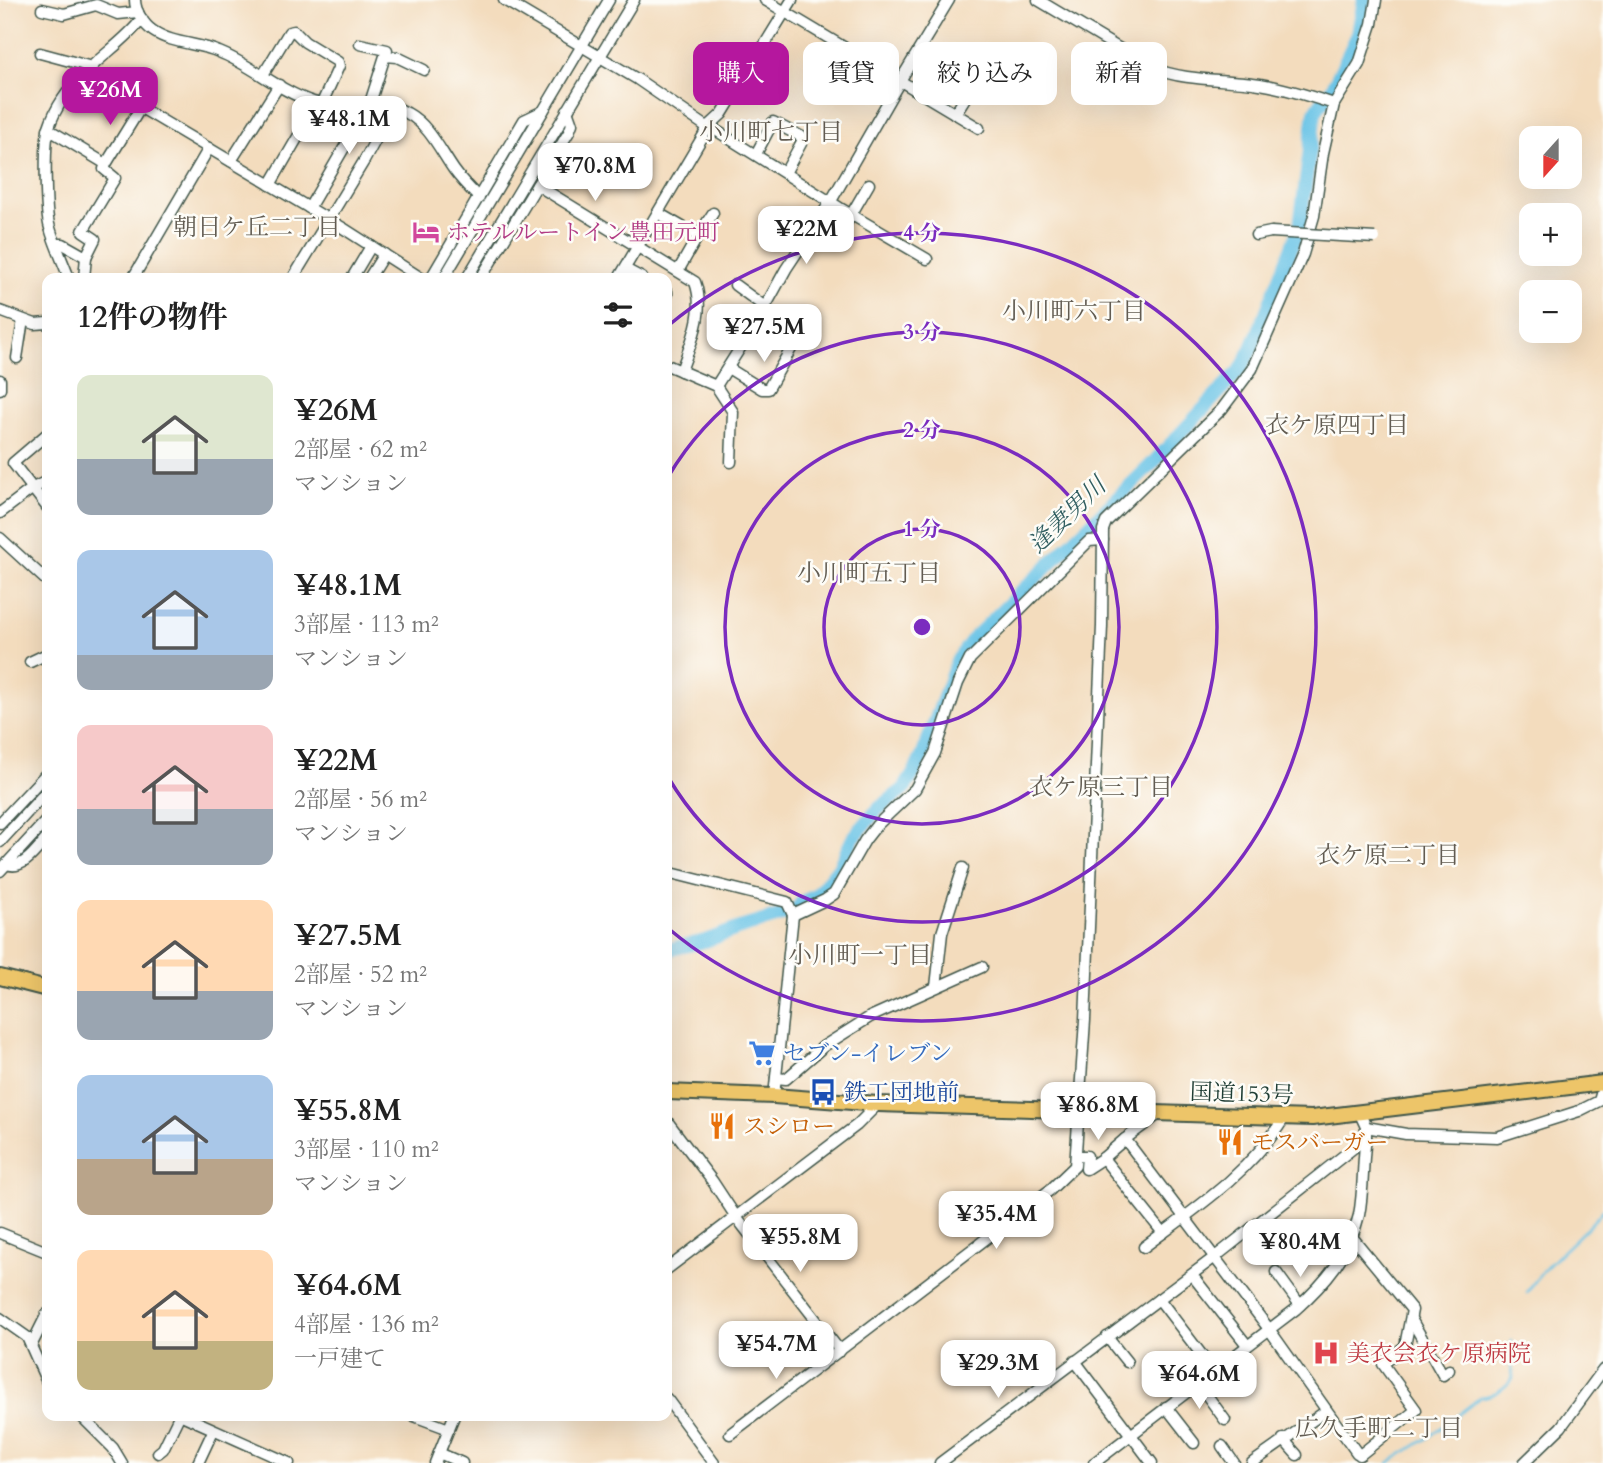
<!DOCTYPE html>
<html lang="ja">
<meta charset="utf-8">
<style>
:root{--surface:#fff;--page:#f2f2f2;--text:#222;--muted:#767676;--accent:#b5179e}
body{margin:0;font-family:Cardo,"Noto Serif JP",serif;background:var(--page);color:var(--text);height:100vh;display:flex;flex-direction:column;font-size:26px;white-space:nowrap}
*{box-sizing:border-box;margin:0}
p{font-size:23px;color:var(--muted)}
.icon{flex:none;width:38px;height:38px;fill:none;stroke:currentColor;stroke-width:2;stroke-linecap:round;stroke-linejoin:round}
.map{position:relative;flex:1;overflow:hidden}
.panel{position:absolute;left:42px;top:273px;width:630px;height:1148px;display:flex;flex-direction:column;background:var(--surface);border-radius:14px;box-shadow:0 7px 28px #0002}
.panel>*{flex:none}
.guide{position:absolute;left:693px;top:42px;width:665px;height:63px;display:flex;gap:14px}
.needle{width:46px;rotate:201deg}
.buttons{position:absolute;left:1519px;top:126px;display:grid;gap:14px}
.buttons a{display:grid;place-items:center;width:63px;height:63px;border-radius:14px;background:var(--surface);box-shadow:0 7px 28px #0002;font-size:35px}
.price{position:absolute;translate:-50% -60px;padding:0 16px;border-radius:14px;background:#fff;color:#222;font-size:23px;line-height:46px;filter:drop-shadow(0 2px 4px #0008)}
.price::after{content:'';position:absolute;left:50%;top:42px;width:21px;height:16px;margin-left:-10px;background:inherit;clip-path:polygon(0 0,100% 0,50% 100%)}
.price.selected{background:var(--accent);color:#fff}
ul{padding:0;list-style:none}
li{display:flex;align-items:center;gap:21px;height:175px;padding:0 35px}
li span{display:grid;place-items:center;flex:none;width:196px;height:140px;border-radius:14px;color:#555}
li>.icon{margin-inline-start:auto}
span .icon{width:84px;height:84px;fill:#fffc;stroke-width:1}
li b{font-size:30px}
h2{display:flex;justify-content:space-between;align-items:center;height:84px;padding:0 35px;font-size:30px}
.tag{padding:0 24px;border-radius:14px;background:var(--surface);box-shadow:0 7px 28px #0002;font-size:24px;line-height:63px}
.tag.selected{background:var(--accent);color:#fff}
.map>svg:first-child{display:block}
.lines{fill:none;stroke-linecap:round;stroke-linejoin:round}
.stream{stroke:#68c3e6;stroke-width:2.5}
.river{stroke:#68c3e6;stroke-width:14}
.minor-casing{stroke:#3f5549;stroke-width:13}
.highway-casing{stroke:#3f5549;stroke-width:18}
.minor{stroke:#fff;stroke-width:10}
.highway{stroke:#edc569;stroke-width:14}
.minor-bridge-casing{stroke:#3f5549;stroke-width:13;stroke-linecap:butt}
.minor-bridge{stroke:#fff;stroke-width:10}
.ring{fill:none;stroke:#7b2cbf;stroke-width:3.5}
.labels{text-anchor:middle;stroke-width:5;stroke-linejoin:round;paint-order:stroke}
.hotel-label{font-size:23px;fill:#b23c85;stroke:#fdfcf7;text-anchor:start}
.shop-label{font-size:23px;fill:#366cbe;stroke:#fdfcf7;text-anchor:start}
.transit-label{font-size:23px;fill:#164399;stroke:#fdfcf7;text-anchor:start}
.street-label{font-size:23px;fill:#1f3d34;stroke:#fdfcf7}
.food-label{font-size:23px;fill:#c56008;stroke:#fdfcf7;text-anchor:start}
.health-label{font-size:23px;fill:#be3a42;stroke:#fdfcf7;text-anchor:start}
.neighbourhood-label{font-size:24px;fill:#625c52;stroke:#fdfcf7}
.water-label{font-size:24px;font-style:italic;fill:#315e60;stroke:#fdfcf7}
.centre{fill:#7b2cbf;stroke:#fdfcf7;stroke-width:3.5}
.ring-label{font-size:21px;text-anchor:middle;font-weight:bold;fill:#7b2cbf;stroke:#fdfcf7;stroke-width:5;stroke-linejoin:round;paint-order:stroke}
</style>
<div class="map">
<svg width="1603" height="1463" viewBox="0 0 1603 1463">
<rect width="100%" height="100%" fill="#fdfcf7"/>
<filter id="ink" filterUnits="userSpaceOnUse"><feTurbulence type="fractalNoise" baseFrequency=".0143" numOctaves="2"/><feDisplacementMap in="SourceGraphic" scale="14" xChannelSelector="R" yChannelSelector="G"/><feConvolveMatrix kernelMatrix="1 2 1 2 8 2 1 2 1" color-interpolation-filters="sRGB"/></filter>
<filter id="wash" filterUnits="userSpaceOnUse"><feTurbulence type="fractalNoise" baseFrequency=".00686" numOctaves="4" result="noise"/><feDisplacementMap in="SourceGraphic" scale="28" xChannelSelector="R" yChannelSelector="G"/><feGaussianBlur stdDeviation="1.57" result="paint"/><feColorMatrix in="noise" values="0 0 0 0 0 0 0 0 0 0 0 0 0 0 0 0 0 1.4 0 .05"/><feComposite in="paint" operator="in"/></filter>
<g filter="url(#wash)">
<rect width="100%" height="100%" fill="#f3dcbd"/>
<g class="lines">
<!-- stream -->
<g class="stream">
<path d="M1527,1293c20,-33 52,-53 76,-83"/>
<path d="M1388,1463l41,-26 52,-40c13,-1 24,-9 32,-19l-3,-31 2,-6"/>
</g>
<!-- river -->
<path class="river" d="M667,950l38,-9 35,-13 55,-17 7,-9 14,-6 23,-29 14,-29 25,-29 26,-20 10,-16 8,-16 35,-96 15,-21 179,-175 91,-97 11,-22 47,-120 15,-114 17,-23 26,-55 6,-34"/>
</g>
</g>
<g filter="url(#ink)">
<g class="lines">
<defs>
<g id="minor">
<path d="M135,0c0,11 9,25 18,31 19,13 45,12 66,21 33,13 60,39 94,50 33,11 61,-8 94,11 22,12 33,37 47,57 7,10 16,19 25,28"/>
<path d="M504,0l133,79 73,50"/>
<path d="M765,0l214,128"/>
<path d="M1038,0l114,68c36,14 71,10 108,16 25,4 50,12 74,20"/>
<path d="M42,9l22,5 32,-9 22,9 20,-2"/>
<path d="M360,44l27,6"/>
<path d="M40,53l52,14"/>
<path d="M84,74l259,154 78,50"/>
<path d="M263,75l26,-43 5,-1 11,11 33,20 1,4 -17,37"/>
<path d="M370,103l15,-47 12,1 27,13"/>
<path d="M955,114l27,-43"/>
<path d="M709,126l131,82 87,51"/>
<path d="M709,126l13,-12 70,-114"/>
<path d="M48,129l58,35 -2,5 11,9 -32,53 12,8 -9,18 -23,-13h-7"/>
<path d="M756,154l17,-32 31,16 -19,35"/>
<path d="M231,161l48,-76"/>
<path d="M106,164l35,-57"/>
<path d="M270,185l47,-81"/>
<path d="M537,185l158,97c11,31 -4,60 -14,89"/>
<path d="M309,208l56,-96v-8"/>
<path d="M658,213l40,23 -20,35"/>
<path d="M1256,235l15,-3"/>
<path d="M698,236l15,-23"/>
<path d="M834,244l35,-60"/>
<path d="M625,269l17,9"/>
<path d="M69,278c-6,-16 -14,-33 -19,-50 -5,-15 -6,-85 -1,-101 6,-19 20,-39 35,-53 19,-20 41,-33 58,-55"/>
<path d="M84,278l2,-21"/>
<path d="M133,278l76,-130"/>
<path d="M293,278l71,-117 30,-55"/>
<path d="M352,278l19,-32"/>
<path d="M369,278l15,-24"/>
<path d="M431,278l93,-158 19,-9"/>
<path d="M444,278l165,-278"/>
<path d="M467,278l167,-278"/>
<path d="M481,278l88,-146 3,-8 -5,-14"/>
<path d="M619,278l90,-152"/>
<path d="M735,285l30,22"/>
<path d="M667,292v3"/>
<path d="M0,311l35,13 12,-1"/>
<path d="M759,318l42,24"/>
<path d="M17,358l6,-38"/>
<path d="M667,365l49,21 43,-68 27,-49 45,-68 69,-120 49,-81"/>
<path d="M728,368l34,21h6l28,-49"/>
<path d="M0,380v9"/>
<path d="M716,386l17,26 -2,50"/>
<path d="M47,434l-34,29 34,44"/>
<path d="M0,513l33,-25 14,-7"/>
<path d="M0,538l47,43"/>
<path d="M30,662l17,-8"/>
<path d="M0,823l47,-50"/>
<path d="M0,842l47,-51"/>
<path d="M7,864c16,7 30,-15 40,-26"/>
<path d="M0,871l47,-51"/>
<path d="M667,872l120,30 6,13 -19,181"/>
<path d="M793,915l32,-15 9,-6 31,-54 11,-14 39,-37 20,-36 23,-70 12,-24 119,-118 14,-1"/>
<path d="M936,987l6,-54 21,-65"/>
<path d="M776,1078l10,1 38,-33 46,-29 112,-50"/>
<path d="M1160,1113l-35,26 144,190 88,124"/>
<path d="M667,1121l46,61 23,35 104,134"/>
<path d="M1366,1127l40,7 91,3 82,-26 20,-10 4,-14"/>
<path d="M1077,1156h10l-1,13 17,-11 22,-19"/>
<path d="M1103,1158l60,75"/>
<path d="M1266,1217l18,23"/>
<path d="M0,1233l47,19"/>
<path d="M1352,1237l60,73 -7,36 -22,18 33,46 -56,45"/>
<path d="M1144,1247c51,-38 106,-74 140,-129"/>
<path d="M667,1269l190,-144 21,-21"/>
<path d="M1276,1272l24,33"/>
<path d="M1192,1275l55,70"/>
<path d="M1159,1299l55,72"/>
<path d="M0,1318l27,19 20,45"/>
<path d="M1411,1319l32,56 6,-5"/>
<path d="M1107,1337l20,25"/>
<path d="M32,1344l15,-30"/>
<path d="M1075,1361l77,102"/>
<path d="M1198,1383l27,37"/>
<path d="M667,1399l47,64"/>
<path d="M1166,1407l28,36"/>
<path d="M81,1416l32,32 9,15"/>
<path d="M184,1416l105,47"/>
<path d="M414,1416l35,13"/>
<path d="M730,1434l320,-244 25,-24 10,-146 17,-394 1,-96 3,-8 116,-113 30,-40 51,-115 11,-38 9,-63 11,-49 25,-40 13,-40 4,-24"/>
<path d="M1283,1439l14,16"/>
<path d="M1222,1446l12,17"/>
<path d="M158,1453l5,-4 16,-33"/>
<path d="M439,1453l23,10"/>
<path d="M198,1463l15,-32"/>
<path d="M435,1463l19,-47"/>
<path d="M940,1463l275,-206 151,-119"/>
<path d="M1094,1463l202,-154c29,-26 54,-55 63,-94 5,-25 3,-52 7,-77v-11l-6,-13"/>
<path d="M1252,1463l74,-52"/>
<path d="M1524,1463l37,-36 42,-57"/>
</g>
<g id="highway">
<path d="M0,977l47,12"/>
<path d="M667,1092l107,4 104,8 434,14 291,-35"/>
</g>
</defs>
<!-- minor casing -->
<use href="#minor" class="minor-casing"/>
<!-- highway casing -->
<use href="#highway" class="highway-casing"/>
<!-- minor -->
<use href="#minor" class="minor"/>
<!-- highway -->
<use href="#highway" class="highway"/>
<defs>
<path id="minor-bridge" d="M1271,232l104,6"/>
</defs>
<!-- minor-bridge casing -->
<use href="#minor-bridge" class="minor-bridge-casing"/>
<!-- minor-bridge -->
<use href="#minor-bridge" class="minor-bridge"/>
</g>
</g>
<!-- distance rings -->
<g class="ring">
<circle cx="922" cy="627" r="98"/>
<circle cx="922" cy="627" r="197"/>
<path d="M668 477A295 295 0 1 1 668 777"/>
<path d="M669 325A394 394 0 1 1 669 929"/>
</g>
<!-- icons -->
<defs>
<symbol id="hotel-bare" viewBox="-9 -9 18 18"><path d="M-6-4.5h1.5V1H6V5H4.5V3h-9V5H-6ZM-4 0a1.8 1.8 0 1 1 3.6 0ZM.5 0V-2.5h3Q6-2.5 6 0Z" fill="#d1479c" stroke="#fdfcf7" stroke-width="2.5" paint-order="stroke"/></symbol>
<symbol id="supermarket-bare" viewBox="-9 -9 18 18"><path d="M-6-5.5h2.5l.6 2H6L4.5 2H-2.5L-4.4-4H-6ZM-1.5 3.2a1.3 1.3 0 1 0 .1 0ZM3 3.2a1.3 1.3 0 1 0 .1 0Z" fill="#3f7fe0" stroke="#fdfcf7" stroke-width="2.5" paint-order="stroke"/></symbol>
<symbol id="bus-bare" viewBox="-9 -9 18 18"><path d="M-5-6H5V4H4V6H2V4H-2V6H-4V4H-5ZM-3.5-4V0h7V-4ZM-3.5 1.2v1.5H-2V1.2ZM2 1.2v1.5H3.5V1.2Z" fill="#1a4fb4" stroke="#fdfcf7" stroke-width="2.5" paint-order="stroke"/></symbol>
<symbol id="restaurant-bare" viewBox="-9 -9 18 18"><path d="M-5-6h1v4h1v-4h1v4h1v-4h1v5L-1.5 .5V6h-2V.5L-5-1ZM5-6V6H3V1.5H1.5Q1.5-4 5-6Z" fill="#e8710a" stroke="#fdfcf7" stroke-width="2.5" paint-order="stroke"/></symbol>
<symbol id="hospital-bare" viewBox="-9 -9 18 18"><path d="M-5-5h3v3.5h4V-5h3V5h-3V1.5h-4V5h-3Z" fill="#e0444e" stroke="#fdfcf7" stroke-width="2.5" paint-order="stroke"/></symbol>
</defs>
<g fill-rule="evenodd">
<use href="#hotel-bare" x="407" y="213" width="38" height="38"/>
<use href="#supermarket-bare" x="743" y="1034" width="38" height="38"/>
<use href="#bus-bare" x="804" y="1073" width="38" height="38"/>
<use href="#restaurant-bare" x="703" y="1107" width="38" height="38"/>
<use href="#restaurant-bare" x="1211" y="1123" width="38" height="38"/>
<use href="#hospital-bare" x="1307" y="1334" width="38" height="38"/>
</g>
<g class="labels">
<!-- hotel labels -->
<g class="hotel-label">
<text x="447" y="240">ホテルルートイン豊田元町</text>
</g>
<!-- shop labels -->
<g class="shop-label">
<text x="783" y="1061">セブン-イレブン</text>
</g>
<!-- transit labels -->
<g class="transit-label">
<text x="844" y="1100">鉄工団地前</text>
</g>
<!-- street labels -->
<g class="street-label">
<text transform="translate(1242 1093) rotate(2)" y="8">国道153号</text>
</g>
<!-- food labels -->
<g class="food-label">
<text x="743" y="1134">スシロー</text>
<text x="1251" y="1150">モスバーガー</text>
</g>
<!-- health labels -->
<g class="health-label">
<text x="1347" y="1361">美衣会衣ケ原病院</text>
</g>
<!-- neighbourhood labels -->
<g class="neighbourhood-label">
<text x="771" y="140">小川町七丁目</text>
<text x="257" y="235">朝日ケ丘二丁目</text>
<text x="1074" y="319">小川町六丁目</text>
<text x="1337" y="433">衣ケ原四丁目</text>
<text x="869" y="581">小川町五丁目</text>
<text x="1101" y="795">衣ケ原三丁目</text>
<text x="1388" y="863">衣ケ原二丁目</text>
<text x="860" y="963">小川町一丁目</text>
<text x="1379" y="1436">広久手町二丁目</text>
</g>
<!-- water labels -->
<g class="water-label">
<text transform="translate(1067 515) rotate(-44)" y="8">逢妻男川</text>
</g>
</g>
<circle cx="922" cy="627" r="10" class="centre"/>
<g class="ring-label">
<text x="922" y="240">4 分</text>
<text x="922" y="339">3 分</text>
<text x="922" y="437">2 分</text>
<text x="922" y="536">1 分</text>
</g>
</svg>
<div class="buttons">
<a><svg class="needle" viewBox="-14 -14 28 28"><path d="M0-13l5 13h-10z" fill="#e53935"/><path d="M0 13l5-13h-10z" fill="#767676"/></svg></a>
<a>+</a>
<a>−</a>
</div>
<b class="price selected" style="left:110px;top:127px">¥26M</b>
<b class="price" style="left:349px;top:156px">¥48.1M</b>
<b class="price" style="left:595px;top:203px">¥70.8M</b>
<b class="price" style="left:806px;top:266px">¥22M</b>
<b class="price" style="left:764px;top:364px">¥27.5M</b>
<b class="price" style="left:1098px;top:1142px">¥86.8M</b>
<b class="price" style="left:996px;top:1251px">¥35.4M</b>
<b class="price" style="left:800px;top:1274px">¥55.8M</b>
<b class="price" style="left:1300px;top:1279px">¥80.4M</b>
<b class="price" style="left:776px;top:1381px">¥54.7M</b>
<b class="price" style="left:998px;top:1400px">¥29.3M</b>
<b class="price" style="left:1199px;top:1411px">¥64.6M</b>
<div class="guide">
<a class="tag selected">購入</a>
<a class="tag">賃貸</a>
<a class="tag">絞り込み</a>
<a class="tag">新着</a>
</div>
<section class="panel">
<h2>12件の物件<svg class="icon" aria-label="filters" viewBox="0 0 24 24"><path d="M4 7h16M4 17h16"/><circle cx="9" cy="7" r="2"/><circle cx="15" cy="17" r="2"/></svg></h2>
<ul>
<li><span style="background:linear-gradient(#dfe7d0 60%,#9aa5b1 0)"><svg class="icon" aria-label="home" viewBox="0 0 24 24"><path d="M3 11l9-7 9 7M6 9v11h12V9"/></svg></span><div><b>¥26M</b><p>2部屋 · 62 m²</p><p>マンション</p></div></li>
<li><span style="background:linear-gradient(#a9c7e8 75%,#9aa5b1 0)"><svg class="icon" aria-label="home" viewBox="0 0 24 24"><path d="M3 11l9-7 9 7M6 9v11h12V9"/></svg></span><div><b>¥48.1M</b><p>3部屋 · 113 m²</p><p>マンション</p></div></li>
<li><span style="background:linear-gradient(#f6c9c9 60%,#9aa5b1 0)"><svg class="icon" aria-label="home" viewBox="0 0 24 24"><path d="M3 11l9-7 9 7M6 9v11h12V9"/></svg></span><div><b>¥22M</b><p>2部屋 · 56 m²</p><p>マンション</p></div></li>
<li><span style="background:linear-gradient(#ffd9b3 65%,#9aa5b1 0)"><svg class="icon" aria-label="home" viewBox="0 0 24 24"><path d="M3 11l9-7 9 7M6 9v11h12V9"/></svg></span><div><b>¥27.5M</b><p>2部屋 · 52 m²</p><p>マンション</p></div></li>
<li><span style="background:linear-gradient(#a9c7e8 60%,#b9a48a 0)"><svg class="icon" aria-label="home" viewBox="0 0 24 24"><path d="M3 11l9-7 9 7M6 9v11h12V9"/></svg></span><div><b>¥55.8M</b><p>3部屋 · 110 m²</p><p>マンション</p></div></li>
<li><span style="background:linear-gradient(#ffd9b3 65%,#c2b280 0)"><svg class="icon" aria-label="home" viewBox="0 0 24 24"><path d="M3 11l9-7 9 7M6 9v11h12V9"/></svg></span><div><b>¥64.6M</b><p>4部屋 · 136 m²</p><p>一戸建て</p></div></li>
</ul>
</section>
</div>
